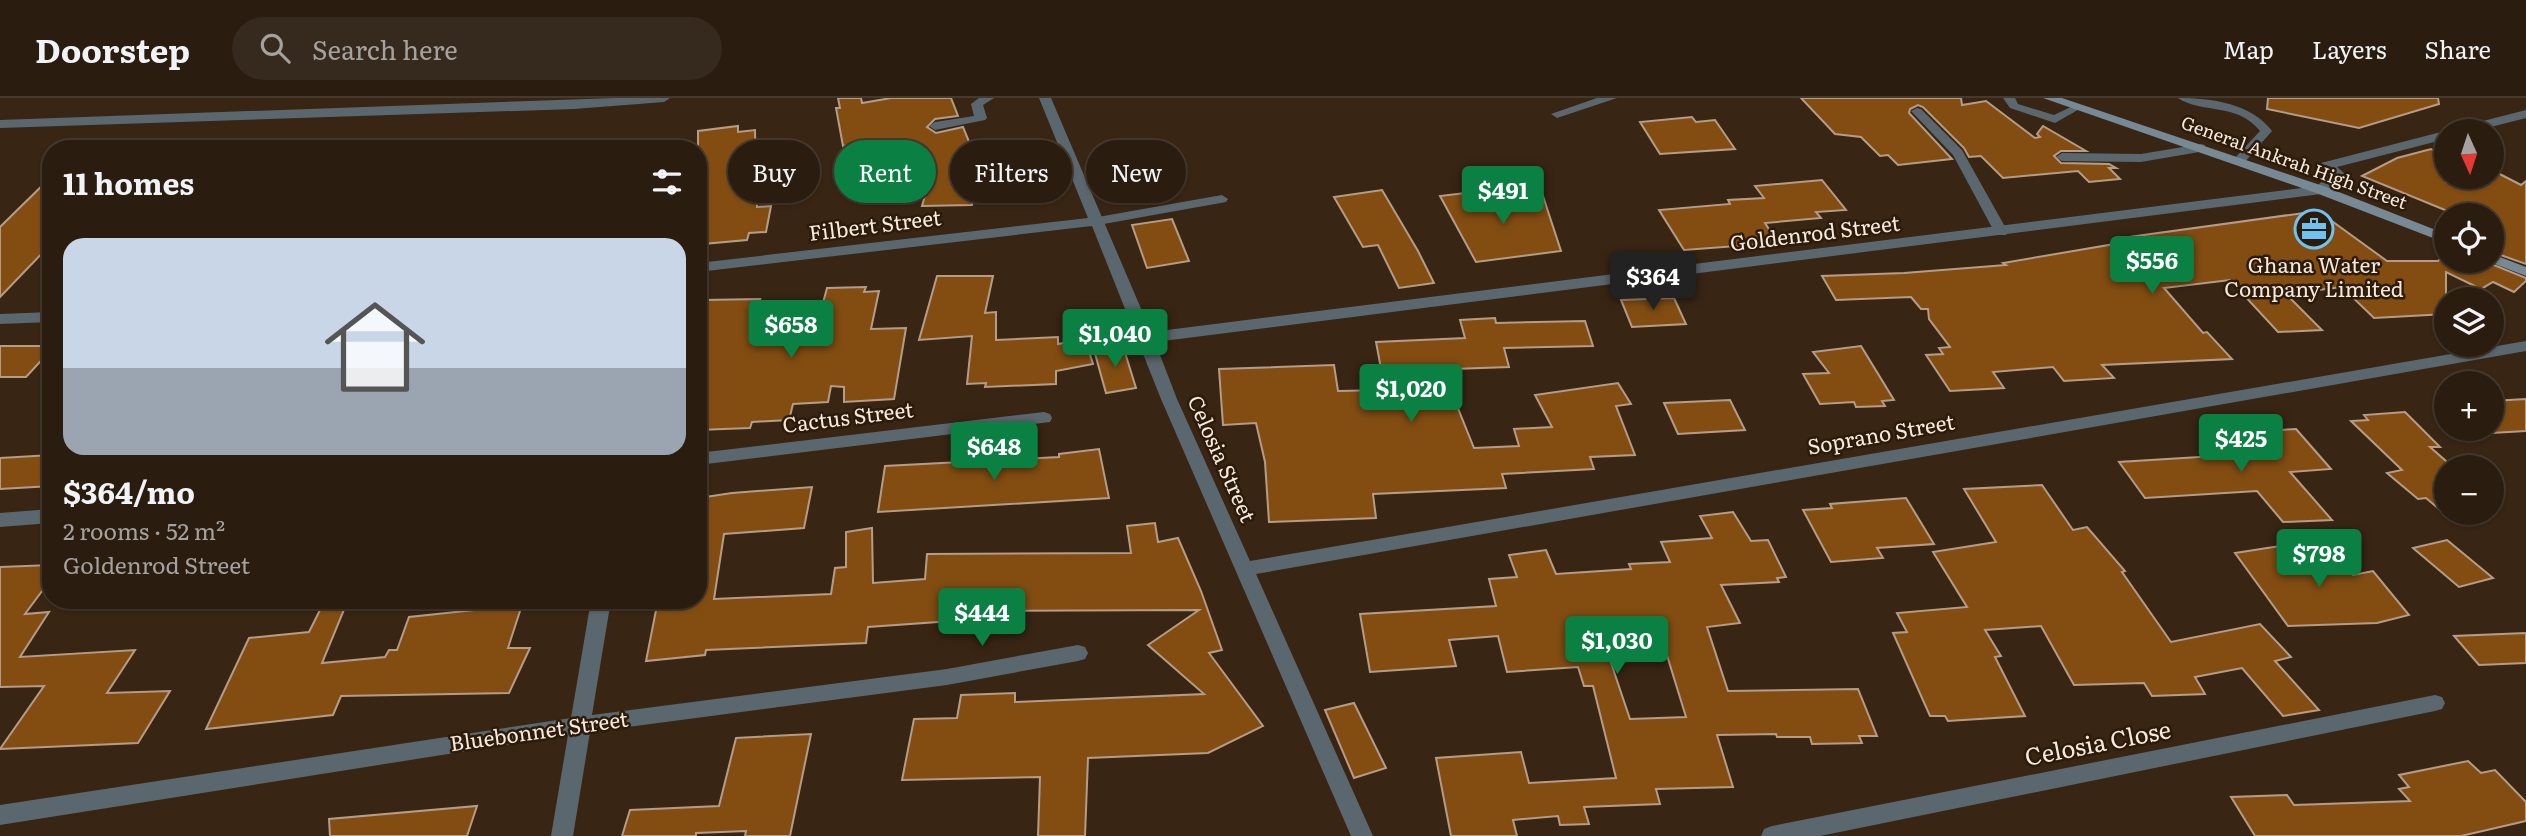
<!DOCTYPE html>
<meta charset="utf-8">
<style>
:root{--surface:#2a1c0f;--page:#36291d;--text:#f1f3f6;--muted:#a5a19e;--line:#463a2f;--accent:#0b8043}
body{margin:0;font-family:Literata,serif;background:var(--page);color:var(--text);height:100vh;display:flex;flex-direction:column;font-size:26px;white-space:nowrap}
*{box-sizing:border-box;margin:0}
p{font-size:23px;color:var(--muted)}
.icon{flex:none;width:38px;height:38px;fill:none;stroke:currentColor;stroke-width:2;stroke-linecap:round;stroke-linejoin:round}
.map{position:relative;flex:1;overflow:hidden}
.side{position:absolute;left:42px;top:42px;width:665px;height:469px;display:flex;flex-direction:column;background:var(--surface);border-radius:28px;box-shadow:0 2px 5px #0004,0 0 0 2px var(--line)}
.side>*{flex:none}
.hud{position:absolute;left:728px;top:42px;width:665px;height:63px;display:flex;gap:14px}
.needle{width:46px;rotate:177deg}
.controls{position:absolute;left:2434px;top:21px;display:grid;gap:14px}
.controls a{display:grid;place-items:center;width:70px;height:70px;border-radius:50%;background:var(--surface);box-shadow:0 2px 5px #0004,0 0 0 2px var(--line);font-size:35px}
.price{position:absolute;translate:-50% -60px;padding:0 16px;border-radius:7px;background:var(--accent);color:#fff;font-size:23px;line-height:46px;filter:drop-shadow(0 2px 4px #0008)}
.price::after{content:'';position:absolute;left:50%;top:42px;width:21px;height:16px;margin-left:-10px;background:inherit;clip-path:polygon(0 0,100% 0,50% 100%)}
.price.active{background:#222;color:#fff}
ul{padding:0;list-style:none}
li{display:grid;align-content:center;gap:14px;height:371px;padding:0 21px}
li+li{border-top:2px solid var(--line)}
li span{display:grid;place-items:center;height:217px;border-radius:21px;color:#555}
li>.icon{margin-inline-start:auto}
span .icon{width:126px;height:126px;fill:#fffc;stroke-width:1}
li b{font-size:30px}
h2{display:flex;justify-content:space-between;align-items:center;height:84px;padding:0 21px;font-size:30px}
.chip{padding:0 24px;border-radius:32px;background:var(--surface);box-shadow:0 2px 5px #0004,0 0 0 2px var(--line);font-size:24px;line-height:63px}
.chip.active{background:var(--accent);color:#fff}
header{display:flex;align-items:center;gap:42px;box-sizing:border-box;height:98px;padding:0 35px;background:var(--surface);border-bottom:2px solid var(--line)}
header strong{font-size:33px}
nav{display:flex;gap:38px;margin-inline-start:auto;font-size:24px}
.search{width:490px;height:63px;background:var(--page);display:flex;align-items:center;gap:18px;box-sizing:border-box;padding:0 24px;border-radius:38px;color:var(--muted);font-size:26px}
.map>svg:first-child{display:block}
.building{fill:#834d12;stroke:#b49c88;stroke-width:2;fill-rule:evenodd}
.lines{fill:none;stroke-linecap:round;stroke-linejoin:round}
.service{fill:#5b676e;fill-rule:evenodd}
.minor{fill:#5b676e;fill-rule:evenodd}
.secondary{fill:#768994;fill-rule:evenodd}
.labels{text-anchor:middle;stroke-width:5;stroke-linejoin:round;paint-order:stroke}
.far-street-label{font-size:18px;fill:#f6e9df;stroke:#2d1b0a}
.street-label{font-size:21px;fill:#f6e9df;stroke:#2d1b0a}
.poi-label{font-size:21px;fill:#f6e9df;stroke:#2d1b0a}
.near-street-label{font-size:24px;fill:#f6e9df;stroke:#2d1b0a}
</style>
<header>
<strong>Doorstep</strong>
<div class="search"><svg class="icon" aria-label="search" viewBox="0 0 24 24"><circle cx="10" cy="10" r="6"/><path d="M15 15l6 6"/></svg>Search here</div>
<nav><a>Map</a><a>Layers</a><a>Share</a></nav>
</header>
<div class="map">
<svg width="2526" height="738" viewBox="0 0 2526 738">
<rect width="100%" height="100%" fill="#382514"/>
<!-- building -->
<g class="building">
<path d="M838,0h23l1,5 29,-5h60l7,18 -23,3 -8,8 9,6 27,-6 9,22 18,-2 -6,25h-5l-7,33 -50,1 6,-21h-24l12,-40 -33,5 -2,-10 -38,6 -7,-38h4z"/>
<path d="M1801,0h160l1,7 24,-4 49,37 5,-1 -3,-3 6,-8 43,25h-25l-7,5 7,7 48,1 7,4h-7l11,11 -31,3 -11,-11 -75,7 -22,-22 -12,1 -5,-9 -41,-41 -5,-2 -8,4 -1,4 43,46 -54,6 -10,-10 -8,1 -19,-19 -26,-3z"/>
<path d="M2268,0h170l1,6 -80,24 -92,-19z"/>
<path d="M1692,19l4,5 19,-2 20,29 -75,5 -20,-32z"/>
<path d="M738,28v6l17,-2 2,77 14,-1 -5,26 -17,1 -2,7 -45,4 1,-3h-5v-110z"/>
<path d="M2431,51l15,9v24l19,-5h27v-7l29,15 5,-4v83l-34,-12v-37h-35l-95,-39 35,-18z"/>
<path d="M51,79v67l-51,53v-70z"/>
<path d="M1822,82l24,30 -30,2 5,6 -56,5 13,20 -94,7 -25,-40 71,-6 -2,-4 36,-2 -9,-12z"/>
<path d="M1382,92l36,61 16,32 -35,5 -21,-43 -15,2 -29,-50z"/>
<path d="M1473,94l5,9 64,-8 19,58 -85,11 -36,-66z"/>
<path d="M2318,113l69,50h51l8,-8v8h38l42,17v3l-12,11 -21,-10 -12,7 -35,-17v42l-72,4 -32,-31 -56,7 36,36 -44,2 -48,-52 -66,8 39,45 4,-1 25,27 -130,6 12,13 -50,3 -11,-14 -60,5 11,16 -54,3 -24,-36 17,-1 -4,-6 11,-1 -21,-28 -1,-10h-7l-10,-12 -75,3 -14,-24 82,-3 102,-8 -3,-2 123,-21 -4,-4z"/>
<path d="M1172,121l17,42 -42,7 -15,-43z"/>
<path d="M937,178h56l-8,37 11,-1v28l62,-3v7l27,-5 8,25 -37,7v13l-71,3 1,-4 -19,1 5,-48 -53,4z"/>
<path d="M866,189l-2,5 15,-1 -8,38 35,-1 -12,71 -50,3v-15l-13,-1 -3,16 -35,2 -4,16 -37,2 -2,6 -52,2v-118l5,-12 57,-1 -3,6h7l-13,35h62l14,-52z"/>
<path d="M1674,200l12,26 -54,3 -11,-27z"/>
<path d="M1495,220l1,5 89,-2 8,25 -89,2 5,19 -55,2 2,6 -11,1 29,72 45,-2 -5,-17 38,-2 -17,-32 83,-12 13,21 -15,2 19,49 -45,2 4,12 -92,5 4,14 -133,6 3,24 -107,4 -4,-60 -9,-39 -33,2 -4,-56 115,-4 4,26 47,-1 -9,-48 89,-4 -5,-18z"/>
<path d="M0,248h51v4l-25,27h-26z"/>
<path d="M1123,248l13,42 -30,5 -12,-43z"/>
<path d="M1861,248l33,54 -12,1 3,5 -29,1 -2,-5 -34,2 -17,-30 26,-1 -16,-21z"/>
<path d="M2526,301v32l-34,2v-32z"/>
<path d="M1730,302l15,30 -67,4 -14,-31z"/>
<path d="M2405,314l35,35h-10l16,14v54l-20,-17 -8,1 -31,-26 15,-3 -51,-49 17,-1 -4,-5z"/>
<path d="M2296,331l35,40 -41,3 42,48 -49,2 -26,-31 -112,7 -26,-36 130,-8 -18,-21z"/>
<path d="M1099,351l10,49 -231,14 7,-46 174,-9v-3z"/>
<path d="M51,357v31l-51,3v-31z"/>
<path d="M2042,387l31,45 14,-3 38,44 -3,1 49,70 89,-18 31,33 -16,4 44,49 -36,6 -41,-48 -47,9 10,17 -53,2 -8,-13 -70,2 -33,-59 -56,4 16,26 -6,1 30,59 -77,5 -3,-5h-15l-37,-83 14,-1 -10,-19 70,-6 -34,-55 63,-10 -32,-53z"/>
<path d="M812,389l-8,41 -80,6 -10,65 117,-5 4,-26 11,-1v-35l26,-4 1,55 52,-4 2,-25 204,-1 -4,-27 28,-3 3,19 20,-4 23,53 21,59 -13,3 54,73 -55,27 -120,5 -3,78h-47l2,-59 -138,3 12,-61 43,-1 4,-23 54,-2v9l189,-8 -56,-49 51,-35 -233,1v9l-98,7 -2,16 -160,7 -1,5 -59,6 12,-61h40v-102l34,-5z"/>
<path d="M1906,400l28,46 -57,4 6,10 -52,4 -28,-52 29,-2 -2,-4z"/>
<path d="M1733,414l18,29 17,-1 18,37 -9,1 2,4 -58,3 19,38 -33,4 21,64 130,-2 19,47h-18l3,7 -50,1 -2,-7h-33l-1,-3 -59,1 16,52 -77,2 4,15 -76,3 5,17 -29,1 -2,-9 -45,4 4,16h-66l-15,-78 85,-6 8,31 87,-5 -23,-92h-9l-6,-19 -71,5 -9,-36 -49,4 7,26 -86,6 -10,-58 136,-8 -7,-27 28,-2 -8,-22 37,-5 10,24 75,-5 -2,-5 41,-2 -9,-20 51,-4 -12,-22zM1665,551l21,68 -56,2 -22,-65z"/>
<path d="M2447,442l46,38 -34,9 -46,-39z"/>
<path d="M2300,445l20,21h25l8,11 20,-4 36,44 -32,8 -89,3 -53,-73z"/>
<path d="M51,467v14l-26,35 24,-2 -29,45 115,-7 -28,43 63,-2 -32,52 -138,6 44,-63 -44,1v-120z"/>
<path d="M325,502h23l-26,63 63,-6 4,-7h8l12,-33 113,-12 -14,43h22l-21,45 -168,3 -8,19 -127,14 43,-91 60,-6z"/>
<path d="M2526,535v30l-47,2 -25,-29z"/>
<path d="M1354,605l32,65 -32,10 -29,-68z"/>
<path d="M811,636l-21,102h-45l1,-5 -50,2v3h-74l8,-26 89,-4 17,-68z"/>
<path d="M2468,663l13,12 14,-3 31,32v19l-65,15h-206l-24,-39 56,-2 7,10 116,-4 -11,-12 10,-2 -10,-12z"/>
<path d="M477,708l-10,30h-137l-1,-17z"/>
</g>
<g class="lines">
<!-- service -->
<g class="service">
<path d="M979,0h15l-11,7 4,13 -2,2 -50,10 -6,-4 6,-4 39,-6 -3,-12z"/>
<path d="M2003,0h12l3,6 36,11 23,-11 6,3 -28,16 -45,-15z"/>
<path d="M2178,0c33,0 73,5 94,33l-29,33h-8v-6l25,-27c-23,-29 -59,-17 -82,-33z"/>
<path d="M1917,10l4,1 41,41 46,82 -2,3h-10l-43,-80 -42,-44z"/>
<path d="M2201,46l4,1v6l-64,11 -79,-1 -6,-4 6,-4 79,1z"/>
<path d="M1222,97l6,4 -2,3 -128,23 -6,-4 6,-4z"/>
</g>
<!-- minor -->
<g class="minor">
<path d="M615,0h55l-6,4 -90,7 -574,19v-8z"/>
<path d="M1039,0h12l100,234 1166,-146 13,-12 -9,-5v-6l120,-31 6,-1 -1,8 -109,28 8,7 -19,19 -5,1 -1166,148 22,57 73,162 1276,-220v10l-1270,223 117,262h-22l-190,-437 -69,-173 -394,46v-9l390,-45z"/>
<path d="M1597,0h20l-60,20 -6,-4z"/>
<path d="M2526,12v8l-51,13h-21l2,-3z"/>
<path d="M51,214v10l-51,2v-10z"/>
<path d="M1044,314l6,2 2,4 -2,4 -352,43v-12z"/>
<path d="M51,411v14l-51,4v-14z"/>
<path d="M591,502h20l-19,115 355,-46 131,-24 7,2 3,6 -3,6 -7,2 -131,24 -357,47 -17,104h-22l17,-101 -568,90v-20l571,-87z"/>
<path d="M2435,597l7,2 3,6 -3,6 -7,2 -615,125h-59l3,-7 8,-3z"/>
</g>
<!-- secondary -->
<g class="secondary">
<path d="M2043,0h19l264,89 120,47v9l-130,-50z"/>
<path d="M2492,156l34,13v9l-39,-15h5z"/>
</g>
</g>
<!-- icons -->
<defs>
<symbol id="office-ring" viewBox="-11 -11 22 22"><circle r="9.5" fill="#2d1b0a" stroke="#6dc2f3" stroke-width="1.5"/><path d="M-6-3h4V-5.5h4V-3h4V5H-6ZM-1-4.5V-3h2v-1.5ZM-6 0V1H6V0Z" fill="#6dc2f3"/></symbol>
</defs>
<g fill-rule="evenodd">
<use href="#office-ring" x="2292" y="109" width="44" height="44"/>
</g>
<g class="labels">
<!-- far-street labels -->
<g class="far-street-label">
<text transform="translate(2294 65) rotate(20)" y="6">General Ankrah High Street</text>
</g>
<!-- street labels -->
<g class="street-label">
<text transform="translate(875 128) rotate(-7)" y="7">Filbert Street</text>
<text transform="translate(1815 136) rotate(-7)" y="7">Goldenrod Street</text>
<text transform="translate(848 320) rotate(-7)" y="7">Cactus Street</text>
<text transform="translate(1881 337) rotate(-10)" y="7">Soprano Street</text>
<text transform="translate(1221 361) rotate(66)" y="7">Celosia Street</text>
<text transform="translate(539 634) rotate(-8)" y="7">Bluebonnet Street</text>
</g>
<!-- poi labels -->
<g class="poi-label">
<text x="2314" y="175">Ghana Water<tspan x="2314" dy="24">Company Limited</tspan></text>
</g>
<!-- near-street labels -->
<g class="near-street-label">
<text transform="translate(2098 646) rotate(-11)" y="8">Celosia Close</text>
</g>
</g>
</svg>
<div class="controls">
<a><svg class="needle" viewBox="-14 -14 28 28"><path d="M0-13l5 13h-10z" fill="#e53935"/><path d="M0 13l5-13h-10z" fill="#a5a19e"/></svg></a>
<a><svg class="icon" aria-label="locate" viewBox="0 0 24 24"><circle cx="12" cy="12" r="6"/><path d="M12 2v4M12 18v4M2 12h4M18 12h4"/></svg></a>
<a><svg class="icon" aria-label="layers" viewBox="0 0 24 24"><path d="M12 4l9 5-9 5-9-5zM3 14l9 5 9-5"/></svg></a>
<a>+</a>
<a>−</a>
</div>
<b class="price" style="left:1503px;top:128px">$491</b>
<b class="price" style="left:2152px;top:198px">$556</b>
<b class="price active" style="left:1653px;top:214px">$364</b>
<b class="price" style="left:791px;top:262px">$658</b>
<b class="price" style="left:1115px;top:271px">$1,040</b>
<b class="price" style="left:1411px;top:326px">$1,020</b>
<b class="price" style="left:2241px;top:376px">$425</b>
<b class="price" style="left:994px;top:384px">$648</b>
<b class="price" style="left:2319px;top:491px">$798</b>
<b class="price" style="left:982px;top:550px">$444</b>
<b class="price" style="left:1617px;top:578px">$1,030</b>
<div class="hud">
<a class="chip">Buy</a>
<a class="chip active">Rent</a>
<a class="chip">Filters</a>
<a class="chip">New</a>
</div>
<section class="side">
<h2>11 homes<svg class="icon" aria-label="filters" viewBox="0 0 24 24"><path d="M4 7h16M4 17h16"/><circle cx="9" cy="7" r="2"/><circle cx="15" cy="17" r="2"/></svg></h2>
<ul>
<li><span style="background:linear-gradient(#c9d6e8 60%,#9aa5b1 0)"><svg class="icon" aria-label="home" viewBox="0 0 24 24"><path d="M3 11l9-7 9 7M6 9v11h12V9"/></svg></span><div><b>$364/mo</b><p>2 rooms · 52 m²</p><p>Goldenrod Street</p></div></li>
</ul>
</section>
</div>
